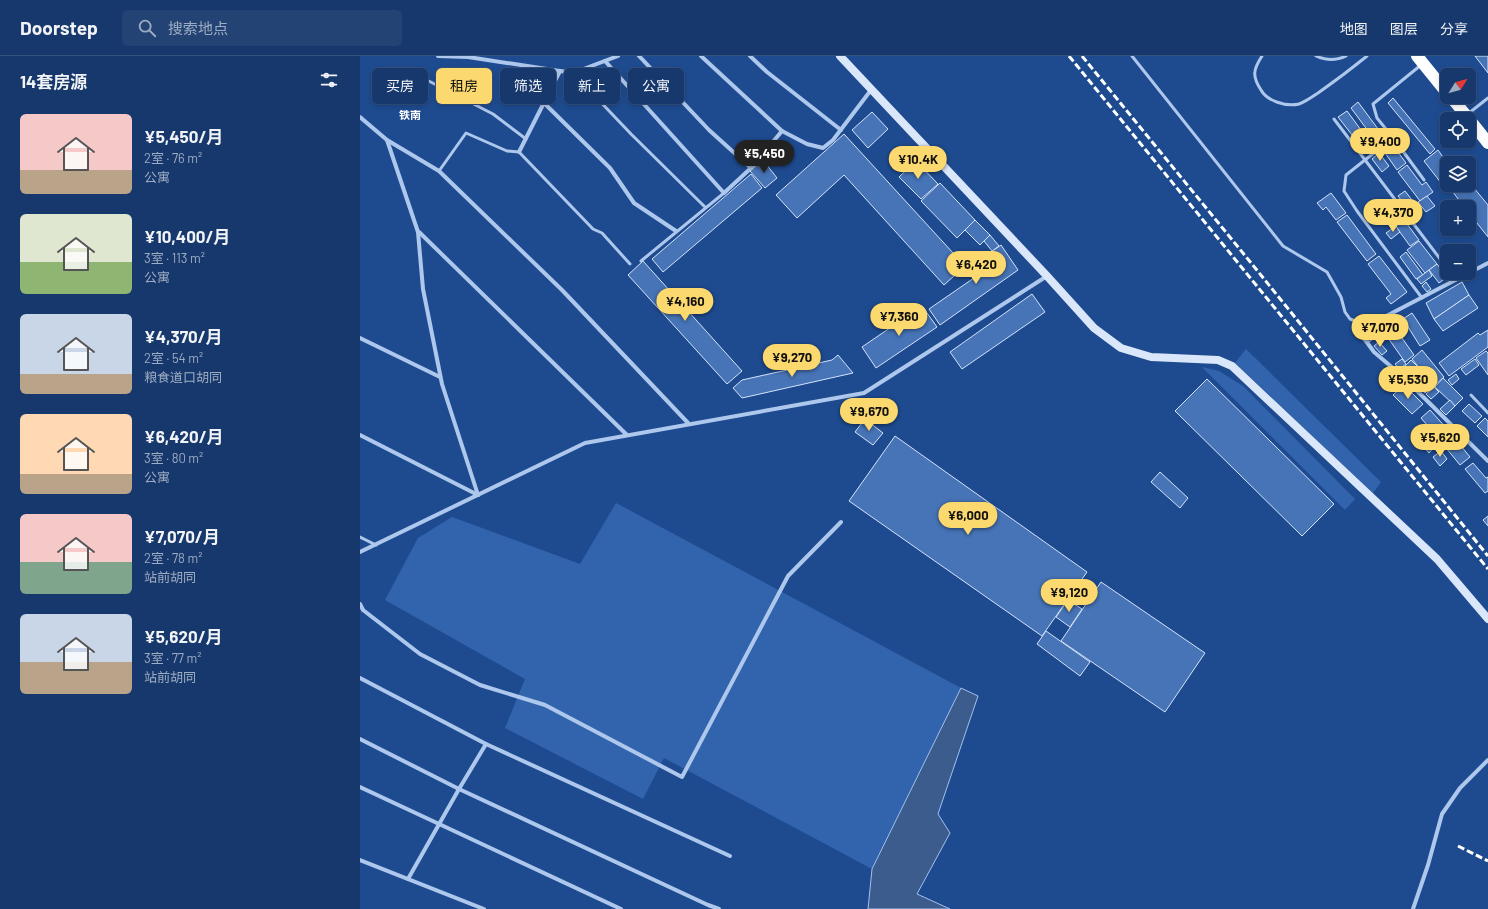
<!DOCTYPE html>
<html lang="zh">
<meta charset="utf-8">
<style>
:root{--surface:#16386c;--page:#234374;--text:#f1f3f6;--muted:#9eacc2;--line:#35527f;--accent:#fcd96e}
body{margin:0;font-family:Barlow,"Noto Sans SC",sans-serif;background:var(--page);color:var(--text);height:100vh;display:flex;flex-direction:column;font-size:15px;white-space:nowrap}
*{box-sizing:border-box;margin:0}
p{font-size:13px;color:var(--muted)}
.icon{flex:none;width:22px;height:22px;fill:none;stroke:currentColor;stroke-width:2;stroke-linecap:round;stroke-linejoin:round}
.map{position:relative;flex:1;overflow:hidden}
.panel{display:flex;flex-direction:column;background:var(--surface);width:360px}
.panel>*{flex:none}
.hud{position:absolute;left:12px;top:12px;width:380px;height:36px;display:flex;gap:8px}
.needle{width:26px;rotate:53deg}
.buttons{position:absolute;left:1080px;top:12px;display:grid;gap:8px}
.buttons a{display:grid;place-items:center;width:36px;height:36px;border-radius:6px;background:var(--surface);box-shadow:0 2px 6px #0003,0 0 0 1px var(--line);font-size:20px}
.price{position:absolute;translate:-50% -34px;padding:0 9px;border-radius:14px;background:var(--accent);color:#111;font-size:13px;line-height:26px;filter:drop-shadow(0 1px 2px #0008)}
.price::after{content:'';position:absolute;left:50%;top:24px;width:12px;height:9px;margin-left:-6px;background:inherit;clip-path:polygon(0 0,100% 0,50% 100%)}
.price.selected{background:#222;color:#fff}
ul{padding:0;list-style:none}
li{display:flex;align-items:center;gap:12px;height:100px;padding:0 20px}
li span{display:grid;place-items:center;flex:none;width:112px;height:80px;border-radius:6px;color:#555}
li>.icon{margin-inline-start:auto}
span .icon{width:48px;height:48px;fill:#fffc;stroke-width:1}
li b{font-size:17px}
h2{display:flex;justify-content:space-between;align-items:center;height:48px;padding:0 20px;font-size:17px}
.chip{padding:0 14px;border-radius:6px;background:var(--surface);box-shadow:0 2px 6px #0003,0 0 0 1px var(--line);font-size:14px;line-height:36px}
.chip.selected{background:var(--accent);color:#111}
header{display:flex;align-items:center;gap:24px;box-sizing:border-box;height:56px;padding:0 20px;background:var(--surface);border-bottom:1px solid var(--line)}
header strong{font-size:19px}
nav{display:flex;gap:22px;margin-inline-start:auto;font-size:14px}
.search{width:280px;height:36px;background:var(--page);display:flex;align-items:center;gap:10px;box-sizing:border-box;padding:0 14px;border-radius:6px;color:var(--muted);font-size:15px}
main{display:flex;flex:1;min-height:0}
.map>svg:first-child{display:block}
.green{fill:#3264ad}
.water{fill:#3d5c8e;stroke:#a1c2ef}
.building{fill:#4774b7;stroke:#d4e3f9}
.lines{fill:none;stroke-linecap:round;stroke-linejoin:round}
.lane{stroke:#aec8ed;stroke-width:3}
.street{stroke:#aec8ed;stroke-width:4}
.secondary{stroke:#dae7fa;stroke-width:8}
.highway{stroke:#fff;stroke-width:12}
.rail{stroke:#fff;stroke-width:3;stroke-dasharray:7 3;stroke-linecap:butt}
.labels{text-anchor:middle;stroke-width:3;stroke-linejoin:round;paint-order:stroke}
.neighbourhood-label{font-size:11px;font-weight:bold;fill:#fff;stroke:#1e4b90}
</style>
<header>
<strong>Doorstep</strong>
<div class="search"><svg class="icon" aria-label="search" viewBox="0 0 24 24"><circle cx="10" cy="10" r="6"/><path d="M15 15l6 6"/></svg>搜索地点</div>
<nav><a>地图</a><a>图层</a><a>分享</a></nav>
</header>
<main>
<section class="panel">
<h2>14套房源<svg class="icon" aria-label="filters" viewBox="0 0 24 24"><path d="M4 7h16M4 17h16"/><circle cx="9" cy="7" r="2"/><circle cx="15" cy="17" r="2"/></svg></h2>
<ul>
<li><span style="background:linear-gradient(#f6c9c9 70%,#b9a48a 0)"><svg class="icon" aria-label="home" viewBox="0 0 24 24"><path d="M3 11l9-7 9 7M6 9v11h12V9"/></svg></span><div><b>¥5,450/月</b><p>2室 · 76 m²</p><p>公寓</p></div></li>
<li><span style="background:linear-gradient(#dfe7d0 60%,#8fb573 0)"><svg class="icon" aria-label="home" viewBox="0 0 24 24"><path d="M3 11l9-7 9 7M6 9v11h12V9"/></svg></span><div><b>¥10,400/月</b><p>3室 · 113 m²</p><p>公寓</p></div></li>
<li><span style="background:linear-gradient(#c9d6e8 75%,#b9a48a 0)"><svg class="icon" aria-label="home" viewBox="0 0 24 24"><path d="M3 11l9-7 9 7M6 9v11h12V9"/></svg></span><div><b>¥4,370/月</b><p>2室 · 54 m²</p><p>粮食道口胡同</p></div></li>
<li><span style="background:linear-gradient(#ffd9b3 75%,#b9a48a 0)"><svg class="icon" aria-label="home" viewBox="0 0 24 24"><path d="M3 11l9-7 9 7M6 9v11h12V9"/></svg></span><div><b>¥6,420/月</b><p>3室 · 80 m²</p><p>公寓</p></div></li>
<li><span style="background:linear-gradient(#f6c9c9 60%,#7fa58c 0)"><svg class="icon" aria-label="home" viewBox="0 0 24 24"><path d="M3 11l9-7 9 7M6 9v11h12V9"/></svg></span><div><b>¥7,070/月</b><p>2室 · 78 m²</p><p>站前胡同</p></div></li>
<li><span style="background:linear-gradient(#c9d6e8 60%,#b9a48a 0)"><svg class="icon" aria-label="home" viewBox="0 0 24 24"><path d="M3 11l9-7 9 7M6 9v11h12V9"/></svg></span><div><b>¥5,620/月</b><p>3室 · 77 m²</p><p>站前胡同</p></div></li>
</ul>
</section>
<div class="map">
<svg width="1128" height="853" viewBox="0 0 1128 853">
<rect width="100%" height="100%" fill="#1e4b90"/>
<!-- green -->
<g class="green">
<path d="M886,293l135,133 -8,11 -138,-130z"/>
<path d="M842,311l17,4 24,15 112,113 -10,11z"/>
<path d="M256,447l345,185 -89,181 -208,-111 -21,41 -138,-71 20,-49 -140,-79 33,-62 34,-21 128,47z"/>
</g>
<!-- water -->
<path class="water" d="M601,632l17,8 -40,118 12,19 -33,61 33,15h-82l4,-40z"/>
<!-- building -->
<g class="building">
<path d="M1115,0h13v17z"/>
<path d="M1033,42l42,51 -5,5 -42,-51z"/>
<path d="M998,46l29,39 -7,6 -29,-39z"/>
<path d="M987,55l17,23 -8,6 -18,-23z"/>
<path d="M512,56l16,17 -20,19 -16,-18z"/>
<path d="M484,78l121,132 -21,19 -100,-110 -47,43 -21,-23z"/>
<path d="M1032,88l14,19 -9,7 -14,-20z"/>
<path d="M1078,94l9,13v22h1l-3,3 -21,-27z"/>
<path d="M1019,97l10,13 -7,6 -10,-13z"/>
<path d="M403,104l14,18 -12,10 -15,-17z"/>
<path d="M556,105l22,23 -17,15 -22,-22z"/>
<path d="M1047,109l15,20 4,-3 7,10 -13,9 -22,-29z"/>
<path d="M391,118l11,14 -99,84 -11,-13z"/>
<path d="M1109,126l19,23v32l-19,-24v-6h-5l-14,-19 4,-3h15z"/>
<path d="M580,127l35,37 -18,18 -36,-37z"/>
<path d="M1045,135l10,13 -7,5 -10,-13z"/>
<path d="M971,137l15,20 -10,7 -10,-13 -3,3 -6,-7z"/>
<path d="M1067,140l8,10 -9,6 -8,-10z"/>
<path d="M1029,144l30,40 -9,6 -29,-40z"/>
<path d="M987,159l29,39 -9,7 -30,-39z"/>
<path d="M615,164l15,15 -10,10 -15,-15z"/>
<path d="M1036,170l4,6 -9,7 -5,-6z"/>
<path d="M630,179l9,11 -7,5 -8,-10z"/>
<path d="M1059,185l18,23 -12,9 -18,-23z"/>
<path d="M641,189l17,25 -78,55 -11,-16 55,-38 -7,-9z"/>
<path d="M1046,196l17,23 -7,4 -16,-22z"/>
<path d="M1109,199l6,8 -6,5z"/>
<path d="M1019,200l28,36 -16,12 -5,-6 5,-4 -23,-30z"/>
<path d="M283,205l99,110 -15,13 -99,-109z"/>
<path d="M1077,208l10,13 -8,6 -10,-13z"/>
<path d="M1069,214l3,6 -11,8 -4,-5z"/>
<path d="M1066,226l5,7 -4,3 -5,-6z"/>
<path d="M1102,226l7,13 -35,24 -8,-16z"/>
<path d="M672,238l13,18 -83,57 -12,-17z"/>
<path d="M1109,239l9,13 -35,23 -9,-12z"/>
<path d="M562,250l15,21 -61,41 -14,-21z"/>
<path d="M1052,257l18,27 -10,6 -17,-27z"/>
<path d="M1030,265l24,34 -9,7 -24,-34z"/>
<path d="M1017,269l5,7 -13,10 -5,-8z"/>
<path d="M1128,274v17l-39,29 -10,-13 39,-30 2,2z"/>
<path d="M1019,286l8,9 -5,4 -8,-9z"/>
<path d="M1062,294l22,27 -10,9 -22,-27z"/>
<path d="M1126,295l2,2v22l-12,-17z"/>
<path d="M478,299l15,18 -111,25 -9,-10 9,-8 90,-20z"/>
<path d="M1042,303l4,5 -7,5 -4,-5z"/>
<path d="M1115,303l4,6 -13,10 -5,-6z"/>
<path d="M1051,304l6,6 -9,8 -5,-6z"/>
<path d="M1096,318l3,5 -7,6 -4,-5z"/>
<path d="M1068,322l6,7 -9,8 -7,-6z"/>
<path d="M1083,322l20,20 -8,8 -20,-19z"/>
<path d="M847,323l127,125 -32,32 -127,-125z"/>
<path d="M1044,329l19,19 -11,10 -19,-19z"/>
<path d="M1074,331l5,5 -8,7 -5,-5z"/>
<path d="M1090,344l5,6 -9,9 -6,-6z"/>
<path d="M1109,348l13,12 -7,7 -13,-12z"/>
<path d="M1070,354l19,21 -10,8 -18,-21z"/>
<path d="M1125,362l3,3v16l-11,-11z"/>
<path d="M505,363l18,14 -10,12 -18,-13z"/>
<path d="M1061,379l12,13 -4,5 -12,-14z"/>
<path d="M1092,379l18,22 -10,8 -18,-22z"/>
<path d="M535,380l192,136 -45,64 -193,-135z"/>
<path d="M1081,395l6,8 -7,7 -7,-9z"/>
<path d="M1113,407l13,15 2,-1v14l-3,2 -20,-24z"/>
<path d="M800,416l28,26 -8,10 -29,-26z"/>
<path d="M1128,460v10l-5,-6z"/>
<path d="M741,526l104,71 -40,59 -104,-71z"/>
<path d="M708,544l14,9 -12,18 -14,-10z"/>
<path d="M686,575l44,31 -10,14 -43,-32z"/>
</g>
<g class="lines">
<!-- lane -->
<g class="lane">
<path d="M772,0l151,190 44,26 14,25 4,15 5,7 8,3 13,2"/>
<path d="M902,0c-9,14 -10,20 -1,34 6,11 25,17 38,14 6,-2 13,-7 19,-11 17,-12 33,-24 49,-37"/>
<path d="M956,0c11,5 20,5 30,0"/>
<path d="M1061,9l-48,39 4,14 17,21 -24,17 -24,19 -2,16 13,20 65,87"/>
<path d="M213,17l58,61 74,73"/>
<path d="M59,20l74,38 33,25"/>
<path d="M1109,57l19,-15"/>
<path d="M974,63l113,149"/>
<path d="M1034,83l30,41"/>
<path d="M79,115l27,-38 41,18 12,1 74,77 9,4 28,31"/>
<path d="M281,205l83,-68"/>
<path d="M1091,217l5,7"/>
<path d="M1111,339l17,18"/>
<path d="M0,481l16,8"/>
</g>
<!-- street -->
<g class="street">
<path d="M78,0l30,1 105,16 45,-17"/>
<path d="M279,0l70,74 42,38"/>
<path d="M341,0l81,75"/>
<path d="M390,0l17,16 74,58"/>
<path d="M245,5l119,132 27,-25 31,-37 25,13 16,4 10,-8 38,-50"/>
<path d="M184,47l66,65 24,35 42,28"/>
<path d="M0,61l27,23 31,92 5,57 19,95 36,111"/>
<path d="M27,84l52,31 123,119 127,134"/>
<path d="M159,96l41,-81"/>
<path d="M59,176l208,203"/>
<path d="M1128,207l-117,61 -11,9 14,19 27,23 87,86"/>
<path d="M0,282l80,39"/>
<path d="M0,379l118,60"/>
<path d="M0,496l225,-109 279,-50 183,-117"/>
<path d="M0,548l3,6 57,44 60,31 65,20 137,72 106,-201 53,-54"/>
<path d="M0,622l126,66"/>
<path d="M0,683l99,50 249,116 11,4"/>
<path d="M0,731l261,122"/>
<path d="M0,804l124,49"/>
<path d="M48,823l51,-90 27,-45 244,112"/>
<path d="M1053,853l15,-44 14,-51 18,-26 28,-28"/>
</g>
<!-- secondary -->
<path class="secondary" d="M480,0l207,220 47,52 27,20 30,9 67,3 14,6 205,193 51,60"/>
<!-- highway -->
<g class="highway">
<path d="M1057,0l30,37"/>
<path d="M1091,41l18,22"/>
<path d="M1109,63l19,24"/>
</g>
<!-- rail -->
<g class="rail">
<path d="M709,0l419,513"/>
<path d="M722,0l174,213 232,287"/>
<path d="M1098,790l30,15"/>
</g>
</g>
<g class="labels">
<!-- neighbourhood labels -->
<g class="neighbourhood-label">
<text x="50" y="63">铁南</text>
</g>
</g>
</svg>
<div class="buttons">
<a><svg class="needle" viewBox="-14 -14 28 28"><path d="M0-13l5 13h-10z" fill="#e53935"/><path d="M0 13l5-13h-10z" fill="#9eacc2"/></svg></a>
<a><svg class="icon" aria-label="locate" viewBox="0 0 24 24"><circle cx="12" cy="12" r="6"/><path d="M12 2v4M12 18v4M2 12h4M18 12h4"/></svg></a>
<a><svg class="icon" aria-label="layers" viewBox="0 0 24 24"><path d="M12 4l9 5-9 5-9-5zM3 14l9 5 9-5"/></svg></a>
<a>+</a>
<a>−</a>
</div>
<b class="price" style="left:1020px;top:106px">¥9,400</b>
<b class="price selected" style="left:404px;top:118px">¥5,450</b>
<b class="price" style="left:558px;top:124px">¥10.4K</b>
<b class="price" style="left:1033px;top:177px">¥4,370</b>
<b class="price" style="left:616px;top:229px">¥6,420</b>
<b class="price" style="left:325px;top:266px">¥4,160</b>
<b class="price" style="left:539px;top:281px">¥7,360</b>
<b class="price" style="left:1020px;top:292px">¥7,070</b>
<b class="price" style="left:432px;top:322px">¥9,270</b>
<b class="price" style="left:1048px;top:344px">¥5,530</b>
<b class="price" style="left:509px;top:376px">¥9,670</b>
<b class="price" style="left:1080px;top:402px">¥5,620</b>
<b class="price" style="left:608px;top:480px">¥6,000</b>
<b class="price" style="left:709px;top:557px">¥9,120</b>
<div class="hud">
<a class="chip">买房</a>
<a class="chip selected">租房</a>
<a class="chip">筛选</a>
<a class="chip">新上</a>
<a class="chip">公寓</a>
</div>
</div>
</main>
